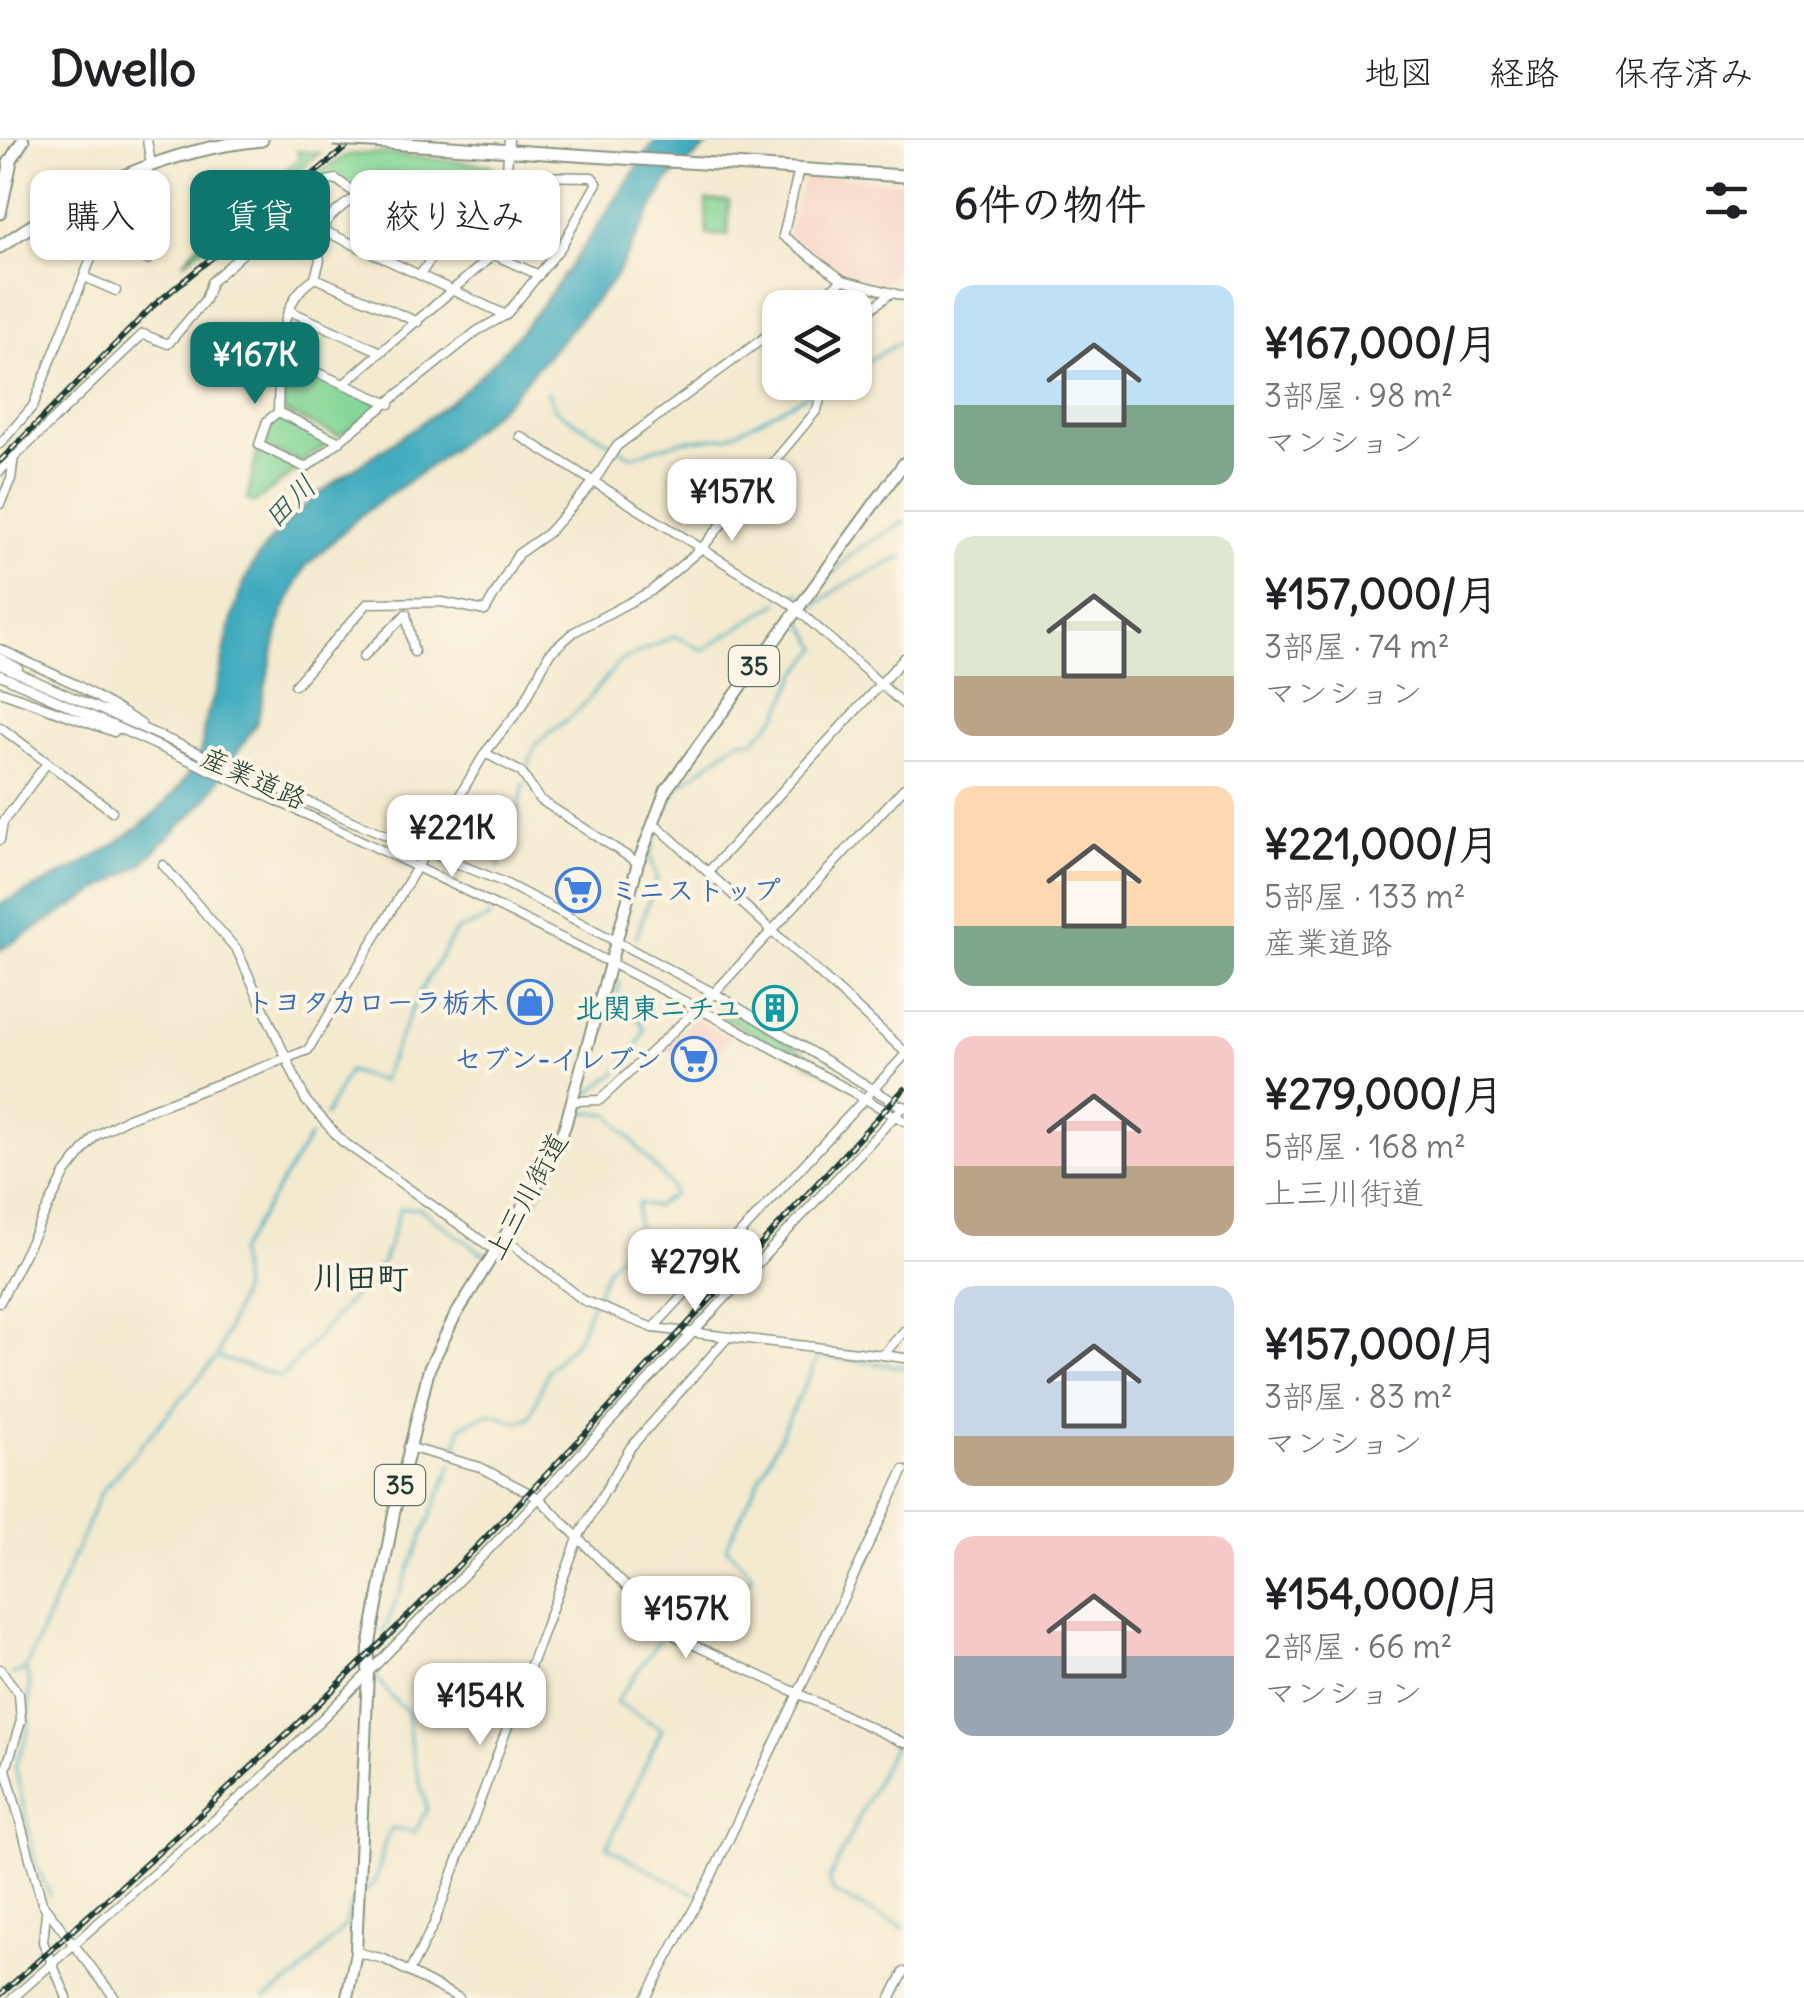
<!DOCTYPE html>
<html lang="ja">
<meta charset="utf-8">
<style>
:root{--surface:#fff;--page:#f6f6f6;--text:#202124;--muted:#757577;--line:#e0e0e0;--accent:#0f766e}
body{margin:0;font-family:Delius,"Klee One",sans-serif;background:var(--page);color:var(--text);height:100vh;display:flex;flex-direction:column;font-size:38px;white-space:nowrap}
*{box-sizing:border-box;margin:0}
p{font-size:32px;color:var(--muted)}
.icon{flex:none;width:55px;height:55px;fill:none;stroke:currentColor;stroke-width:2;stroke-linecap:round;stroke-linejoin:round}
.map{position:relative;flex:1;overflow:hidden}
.details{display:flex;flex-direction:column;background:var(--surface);width:900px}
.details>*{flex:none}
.banner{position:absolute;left:30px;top:30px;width:722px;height:90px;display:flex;gap:20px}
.buttons{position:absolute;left:762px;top:150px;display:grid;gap:20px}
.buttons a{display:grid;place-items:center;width:110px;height:110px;border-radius:20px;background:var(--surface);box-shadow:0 2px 8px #0004;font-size:50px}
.price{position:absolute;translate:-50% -85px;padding:0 22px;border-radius:20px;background:#fff;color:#222;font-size:32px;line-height:65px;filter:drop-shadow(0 2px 5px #0008)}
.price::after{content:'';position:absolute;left:50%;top:60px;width:30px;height:22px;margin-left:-15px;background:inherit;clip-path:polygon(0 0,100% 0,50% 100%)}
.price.current{background:var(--accent);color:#fff}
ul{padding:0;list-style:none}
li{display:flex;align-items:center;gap:30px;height:250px;padding:0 50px}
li+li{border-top:2px solid var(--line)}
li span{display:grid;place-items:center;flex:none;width:280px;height:200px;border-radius:20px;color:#555}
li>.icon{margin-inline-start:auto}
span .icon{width:120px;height:120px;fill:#fffc;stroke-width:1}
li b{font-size:42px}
h2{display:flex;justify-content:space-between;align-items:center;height:120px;padding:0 50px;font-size:42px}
.tag{padding:0 35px;border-radius:20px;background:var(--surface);box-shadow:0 2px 8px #0004;font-size:35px;line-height:90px}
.tag.current{background:var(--accent);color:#fff}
header{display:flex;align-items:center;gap:60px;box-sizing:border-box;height:140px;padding:0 50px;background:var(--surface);border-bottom:2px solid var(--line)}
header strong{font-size:48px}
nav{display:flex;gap:55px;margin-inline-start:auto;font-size:35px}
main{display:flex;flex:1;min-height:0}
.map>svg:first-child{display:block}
.built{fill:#f6d2c4}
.green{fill:#84d697;stroke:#528a66;stroke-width:2.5}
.water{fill:#3fabbe;stroke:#2f7479;stroke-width:2.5}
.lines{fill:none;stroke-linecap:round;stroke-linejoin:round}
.stream{stroke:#3fabbe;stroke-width:2.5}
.minor-casing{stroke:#899482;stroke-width:11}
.major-casing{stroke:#899482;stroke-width:14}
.highway-casing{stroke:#899482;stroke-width:15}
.minor{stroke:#fff;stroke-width:8}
.major{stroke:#fff;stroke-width:10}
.highway{stroke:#fff;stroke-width:11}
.rail-casing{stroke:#1f3d34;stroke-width:6}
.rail{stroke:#fcf5e5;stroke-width:2.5;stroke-dasharray:8;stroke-linecap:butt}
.highway-bridge-casing{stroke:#899482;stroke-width:15;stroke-linecap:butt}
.highway-bridge{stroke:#fff;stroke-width:11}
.labels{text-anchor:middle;stroke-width:8;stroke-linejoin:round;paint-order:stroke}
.shield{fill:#fcf5e5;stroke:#617469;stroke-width:2.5}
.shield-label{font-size:25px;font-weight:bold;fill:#1f3d34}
.street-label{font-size:28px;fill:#1f3d34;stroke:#fcf5e5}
.shop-label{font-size:28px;font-weight:bold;fill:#366cbe;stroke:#fcf5e5;text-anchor:end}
.culture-label{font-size:28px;font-weight:bold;fill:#0d838f;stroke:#fcf5e5;text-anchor:end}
.water-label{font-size:30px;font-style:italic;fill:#295e5d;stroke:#fcf5e5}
.quarter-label{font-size:32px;font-weight:bold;fill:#1f3d34;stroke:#fcf5e5}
</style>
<header>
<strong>Dwello</strong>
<nav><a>地図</a><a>経路</a><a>保存済み</a></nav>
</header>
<main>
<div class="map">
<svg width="904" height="1858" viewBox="0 0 904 1858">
<rect width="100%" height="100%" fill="#fcf5e5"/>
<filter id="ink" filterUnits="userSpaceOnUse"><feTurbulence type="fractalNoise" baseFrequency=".01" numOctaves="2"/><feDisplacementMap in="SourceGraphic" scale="20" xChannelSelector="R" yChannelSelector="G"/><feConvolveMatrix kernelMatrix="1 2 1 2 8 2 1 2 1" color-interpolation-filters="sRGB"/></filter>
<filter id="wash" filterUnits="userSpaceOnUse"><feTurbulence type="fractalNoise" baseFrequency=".0048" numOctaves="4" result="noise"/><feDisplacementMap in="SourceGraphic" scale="40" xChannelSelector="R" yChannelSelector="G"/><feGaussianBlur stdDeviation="2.25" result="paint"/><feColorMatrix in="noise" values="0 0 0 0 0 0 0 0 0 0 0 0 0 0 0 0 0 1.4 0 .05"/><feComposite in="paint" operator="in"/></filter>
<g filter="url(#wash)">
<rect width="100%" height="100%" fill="#f3eacf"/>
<!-- built -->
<g class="built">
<path d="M805,35l99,7v69l-17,32 -6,3 -37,-12 -56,-40z"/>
<path d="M695,878l35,21 -34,37 -31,-29z"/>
</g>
<!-- green -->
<g class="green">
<path d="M297,11l23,2 -137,110 20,-25 97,-80z"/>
<path d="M377,13l113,12 6,5 -10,5h-109l-18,17 -35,-14 -49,37 -2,-3 60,-49 14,-8z"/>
<path d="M706,60l23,1 -1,34h-21z"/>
<path d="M288,222l89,40 1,7 -39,27 -55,-24 -1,-48z"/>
<path d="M282,277l43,22 3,4 -27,20 -35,-17 5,-23z"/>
<path d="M258,309l41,19 -45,35 -7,-4z"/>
<path d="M722,863l130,79 -2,4 -135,-73z"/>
</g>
<!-- water -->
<path class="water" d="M656,0h58l-47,41 -53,98 -104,119 -69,60 -80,57 -56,52 -23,48 -25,107 -51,78 -64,64 -142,86v-46c72,-33 166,-75 200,-152 4,-9 2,-20 5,-30 3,-12 9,-23 12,-36 10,-42 16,-92 41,-129 50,-72 133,-106 199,-161 84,-71 136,-168 199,-256z"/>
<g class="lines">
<!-- stream -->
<g class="stream">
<path d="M855,228l49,-28"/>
<path d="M547,251l9,19 76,46 49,-15 46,-4 95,-50"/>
<path d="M821,446l34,-35 49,-29"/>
<path d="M791,457l10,-5"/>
<path d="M809,470l32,-23 63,-31"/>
<path d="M526,632l10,-28 45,-36 39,-47 55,-25 28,14 76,-48"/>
<path d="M660,682l18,-35 61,-47 15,1 25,-27 18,-40 22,-26 -17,-27"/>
<path d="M498,728l15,-32 11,-52"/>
<path d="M636,797l21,-59 -7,-22 7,-24"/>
<path d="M586,956c28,-23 44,-27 58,-66l-4,-9 -21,-12 -3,-11 4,-16"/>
<path d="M325,976l23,-45 33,10 37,-86 38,-64 32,-12 2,-6"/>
<path d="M513,1098l67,-116 4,-15"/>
<path d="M502,1116l4,-6"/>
<path d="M218,1214l24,-66 -4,-35 72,-117"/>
<path d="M455,1316l6,-30 30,-13 27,9 12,-5 18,-47 29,-31 31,-72 21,-24 8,-15 1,-25 17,4 18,-12 -1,-7 -62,-74 -27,-2"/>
<path d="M674,1489l52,-12 16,-17 -7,-6 18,-19 -27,-28 93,-191 85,11"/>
<path d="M666,1490l-50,72 46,27 -55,118 90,48"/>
<path d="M383,1493l69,-169"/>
<path d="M26,1531l4,12 -2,50 -13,33 21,99 14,30"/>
<path d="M13,1534l12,-4 76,-178 116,-135 65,20 101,-115 17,-53 19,-1 66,47"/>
<path d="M898,1595l6,-12"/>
<path d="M895,1602l-66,138 5,13 70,35"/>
<path d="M364,1752c23,-16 12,-43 28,-63l23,3 12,-23 -16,-61 -4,-37 -16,-14 -16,-23"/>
<path d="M265,1858l32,-21 49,-52 5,-22"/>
</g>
</g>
</g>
<g filter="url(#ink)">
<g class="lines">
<defs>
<g id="minor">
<path d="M147,0l4,24"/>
<path d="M799,29l-16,67 60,44 61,16"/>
<path d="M320,89l186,86 -29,16 -171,137 -47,-23 8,-24 11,-9c2,-43 -5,-109 37,-134l5,-18 -4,-25c11,-16 27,-31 44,-40l179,80"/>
<path d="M102,92l45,28"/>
<path d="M505,119l10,-24 7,-59 70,1 5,6 -36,64 -55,68"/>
<path d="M420,135l28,-41 -1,-56"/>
<path d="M84,137l32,14"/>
<path d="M315,138l103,44"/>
<path d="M806,168l37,-28"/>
<path d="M290,171l91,41"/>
<path d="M855,182l36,-29"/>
<path d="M281,217l109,47"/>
<path d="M345,243l149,-129 9,-25 6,-89"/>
<path d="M278,272l62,30"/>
<path d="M520,296l271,168 113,101"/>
<path d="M0,304l33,-38 91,-231"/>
<path d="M0,331l143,-137 25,10 37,-44 6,-18 112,-100 13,-3 23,17 20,-19 111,1v59l-8,12"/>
<path d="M0,364l11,-25 3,-23"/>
<path d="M406,474l8,38"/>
<path d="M0,509l77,36 64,39"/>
<path d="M363,517l43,-43"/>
<path d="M0,518l18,10"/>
<path d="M0,525l354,157 149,60 211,111 190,115"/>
<path d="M0,535c308,137 611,279 904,446"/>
<path d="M295,545l73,-82 74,-1 43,9 33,-57 30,-21 45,-50 24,-37 163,-120"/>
<path d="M0,551l114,41"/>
<path d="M0,587l112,84"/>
<path d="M485,613l36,19 18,27 99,64"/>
<path d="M653,682l251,229"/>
<path d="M0,700l3,-18 44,-59"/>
<path d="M163,725l74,85 69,151 36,40 154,110"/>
<path d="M708,732l196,-214"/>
<path d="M574,961l26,-1 114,-107 190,-205"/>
<path d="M505,1098l78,62 70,28 230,27 21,-24"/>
<path d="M0,1162l65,-128 30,-38 33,-18 180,-68 177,-297 38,-48 26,-51 25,-22 77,-41 51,-43 115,-138 8,-28"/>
<path d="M653,1188l251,-272"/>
<path d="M883,1215l21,3"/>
<path d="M408,1307l72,20 59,31 136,138 229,107"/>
<path d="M0,1529l19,25 2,27 -15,48 36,134 73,95"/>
<path d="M46,1772l-3,30 24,56"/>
<path d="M356,1812l28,7 75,39"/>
<path d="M409,1832l25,-48 145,-388 51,-88 98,-111"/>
<path d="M13,1858l249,-220 105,-104 172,-176 365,-392"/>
<path d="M646,1858l65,-121 193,-407"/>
<path d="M891,1858l13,-26"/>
</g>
<path id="major" d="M347,1858l9,-46 13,-304 25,-135 35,-144 25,-51 91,-147 20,-45 73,-263 28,-73 238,-327"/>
<g id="highway">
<path d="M372,2l532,34"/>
<path d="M9,23l14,-23"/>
<path d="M0,73l11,-52"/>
<path d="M0,107c79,-56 165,-98 262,-107"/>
</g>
</defs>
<!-- minor casing -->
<use href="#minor" class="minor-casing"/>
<!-- major casing -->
<use href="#major" class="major-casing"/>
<!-- highway casing -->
<use href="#highway" class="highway-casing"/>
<!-- minor -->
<use href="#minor" class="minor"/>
<!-- major -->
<use href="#major" class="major"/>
<!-- highway -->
<use href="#highway" class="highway"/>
<defs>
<g id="rail">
<path d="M0,321l153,-155 202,-166"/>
<path d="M0,1855c132,-118 264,-236 389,-360 178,-176 345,-362 515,-546"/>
</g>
</defs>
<!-- rail casing -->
<use href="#rail" class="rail-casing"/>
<!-- rail -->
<use href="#rail" class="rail"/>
<defs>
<path id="highway-bridge" d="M333,0l39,2"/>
</defs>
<!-- highway-bridge casing -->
<use href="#highway-bridge" class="highway-bridge-casing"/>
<!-- highway-bridge -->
<use href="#highway-bridge" class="highway-bridge"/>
</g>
</g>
<!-- icons -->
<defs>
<symbol id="supermarket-ring" viewBox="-11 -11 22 22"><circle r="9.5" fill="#fcf5e5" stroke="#3f7fe0" stroke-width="1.5"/><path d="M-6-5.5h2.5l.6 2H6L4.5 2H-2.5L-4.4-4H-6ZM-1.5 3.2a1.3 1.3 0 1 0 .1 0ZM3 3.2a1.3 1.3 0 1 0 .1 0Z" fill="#3f7fe0"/></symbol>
<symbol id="shop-ring" viewBox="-11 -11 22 22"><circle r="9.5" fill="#fcf5e5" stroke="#3f7fe0" stroke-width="1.5"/><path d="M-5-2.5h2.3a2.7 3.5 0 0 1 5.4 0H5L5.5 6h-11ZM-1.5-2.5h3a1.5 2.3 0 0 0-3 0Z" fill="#3f7fe0"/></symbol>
<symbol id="building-ring" viewBox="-11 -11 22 22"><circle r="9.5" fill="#fcf5e5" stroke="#0f9aa8" stroke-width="1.5"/><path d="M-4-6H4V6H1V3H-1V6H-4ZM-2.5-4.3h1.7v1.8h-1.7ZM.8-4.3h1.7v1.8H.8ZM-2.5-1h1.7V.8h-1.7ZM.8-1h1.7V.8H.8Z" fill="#0f9aa8"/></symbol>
</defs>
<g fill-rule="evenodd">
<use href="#supermarket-ring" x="553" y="725" width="50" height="50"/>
<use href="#shop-ring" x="505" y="837" width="50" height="50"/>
<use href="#building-ring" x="750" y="843" width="50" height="50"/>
<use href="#supermarket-ring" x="669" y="894" width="50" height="50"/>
</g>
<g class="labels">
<!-- shield labels -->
<g class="shield">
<rect x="729" y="506" width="50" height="40" rx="8"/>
<rect x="375" y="1325" width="50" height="40" rx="8"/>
</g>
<g class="shield-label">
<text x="754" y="535">35</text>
<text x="400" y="1354">35</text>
</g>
<!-- street labels -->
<g class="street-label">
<text transform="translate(254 638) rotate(24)" y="10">産業道路</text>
<text transform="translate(526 1056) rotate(-61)" y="10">上三川街道</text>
</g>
<!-- shop labels -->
<g class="shop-label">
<text x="610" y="760" text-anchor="start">ミニストップ</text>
<text x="498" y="872">トヨタカローラ栃木</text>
<text x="662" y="929">セブン-イレブン</text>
</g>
<!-- culture labels -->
<g class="culture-label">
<text x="742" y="878">北関東ニチユ</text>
</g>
<!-- water labels -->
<g class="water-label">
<text transform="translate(290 362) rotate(-45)" y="10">田川</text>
</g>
<!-- quarter labels -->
<g class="quarter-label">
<text x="361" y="1149">川田町</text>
</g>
</g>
</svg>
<div class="buttons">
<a><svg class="icon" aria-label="layers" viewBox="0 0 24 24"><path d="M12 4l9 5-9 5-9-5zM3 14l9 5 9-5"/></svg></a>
</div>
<b class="price current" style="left:255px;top:267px">¥167K</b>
<b class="price" style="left:732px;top:404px">¥157K</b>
<b class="price" style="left:452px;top:740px">¥221K</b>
<b class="price" style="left:695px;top:1174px">¥279K</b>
<b class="price" style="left:686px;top:1521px">¥157K</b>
<b class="price" style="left:480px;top:1608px">¥154K</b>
<div class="banner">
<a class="tag">購入</a>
<a class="tag current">賃貸</a>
<a class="tag">絞り込み</a>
</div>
</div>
<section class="details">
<h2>6件の物件<svg class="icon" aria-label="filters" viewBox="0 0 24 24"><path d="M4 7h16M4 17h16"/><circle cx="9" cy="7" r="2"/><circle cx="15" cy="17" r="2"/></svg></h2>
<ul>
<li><span style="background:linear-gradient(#bfe0f5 60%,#7fa58c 0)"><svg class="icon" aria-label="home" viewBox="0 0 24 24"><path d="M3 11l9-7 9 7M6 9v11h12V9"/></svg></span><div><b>¥167,000/月</b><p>3部屋 · 98 m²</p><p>マンション</p></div></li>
<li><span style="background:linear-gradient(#dfe7d0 70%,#b9a48a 0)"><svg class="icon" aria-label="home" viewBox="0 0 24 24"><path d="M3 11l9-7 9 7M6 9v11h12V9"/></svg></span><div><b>¥157,000/月</b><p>3部屋 · 74 m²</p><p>マンション</p></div></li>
<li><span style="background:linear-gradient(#ffd9b3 70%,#7fa58c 0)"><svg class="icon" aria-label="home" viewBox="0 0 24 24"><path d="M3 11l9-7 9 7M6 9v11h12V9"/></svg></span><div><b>¥221,000/月</b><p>5部屋 · 133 m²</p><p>産業道路</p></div></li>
<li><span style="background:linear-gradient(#f6c9c9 65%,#b9a48a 0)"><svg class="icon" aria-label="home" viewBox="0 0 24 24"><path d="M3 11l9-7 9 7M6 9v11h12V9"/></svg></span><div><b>¥279,000/月</b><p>5部屋 · 168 m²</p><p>上三川街道</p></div></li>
<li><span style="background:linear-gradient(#c9d6e8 75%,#b9a48a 0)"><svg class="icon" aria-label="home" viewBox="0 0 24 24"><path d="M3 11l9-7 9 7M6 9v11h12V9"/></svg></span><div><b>¥157,000/月</b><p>3部屋 · 83 m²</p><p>マンション</p></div></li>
<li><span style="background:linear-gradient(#f6c9c9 60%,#9aa5b1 0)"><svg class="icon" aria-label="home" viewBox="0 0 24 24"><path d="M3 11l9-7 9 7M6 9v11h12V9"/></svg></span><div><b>¥154,000/月</b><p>2部屋 · 66 m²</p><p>マンション</p></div></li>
</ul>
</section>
</main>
